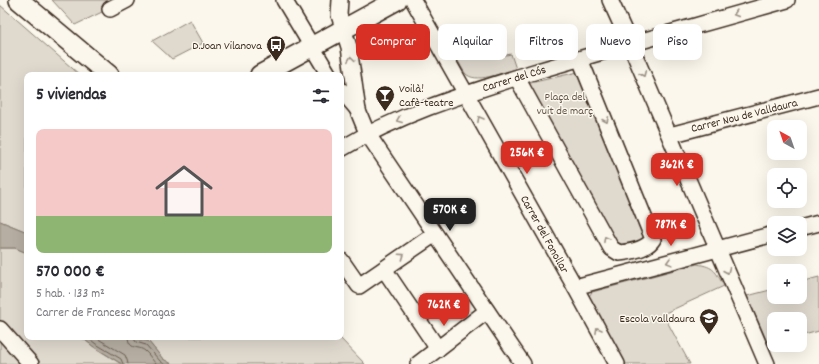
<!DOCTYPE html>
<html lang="es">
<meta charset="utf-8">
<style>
:root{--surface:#fff;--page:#f2f2f3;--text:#2b2b33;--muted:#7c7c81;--accent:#d93025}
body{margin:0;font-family:Dekko,sans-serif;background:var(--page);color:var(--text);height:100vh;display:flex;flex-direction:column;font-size:15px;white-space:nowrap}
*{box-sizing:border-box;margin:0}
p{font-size:13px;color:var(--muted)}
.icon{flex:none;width:22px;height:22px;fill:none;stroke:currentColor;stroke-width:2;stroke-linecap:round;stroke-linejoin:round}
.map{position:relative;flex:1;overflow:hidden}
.drawer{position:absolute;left:24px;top:72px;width:320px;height:268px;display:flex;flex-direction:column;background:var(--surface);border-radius:8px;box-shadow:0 4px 16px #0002}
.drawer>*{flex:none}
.top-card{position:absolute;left:356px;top:24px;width:380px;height:36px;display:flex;gap:8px}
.needle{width:26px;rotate:320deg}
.buttons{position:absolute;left:767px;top:120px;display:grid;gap:8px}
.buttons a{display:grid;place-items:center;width:40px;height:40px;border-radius:8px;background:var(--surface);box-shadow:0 4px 16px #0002;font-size:20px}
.price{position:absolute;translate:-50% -34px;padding:0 9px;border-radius:8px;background:var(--accent);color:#fff;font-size:13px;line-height:26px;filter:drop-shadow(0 1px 2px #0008)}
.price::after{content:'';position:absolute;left:50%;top:24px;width:12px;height:9px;margin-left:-6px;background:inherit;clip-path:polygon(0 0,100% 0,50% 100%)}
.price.current{background:#222;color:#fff}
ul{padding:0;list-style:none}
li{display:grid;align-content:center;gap:8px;height:212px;padding:0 12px}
li span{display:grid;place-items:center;height:124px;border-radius:8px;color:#555}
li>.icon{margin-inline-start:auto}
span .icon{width:72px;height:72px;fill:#fffc;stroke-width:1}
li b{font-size:17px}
h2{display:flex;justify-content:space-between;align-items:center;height:48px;padding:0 12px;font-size:17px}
.pill{padding:0 14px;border-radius:8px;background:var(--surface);box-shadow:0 4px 16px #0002;font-size:14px;line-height:36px}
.pill.current{background:var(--accent);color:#fff}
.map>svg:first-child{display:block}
.green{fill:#dfd9ce;stroke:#8d8276}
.water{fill:#b6aea2;stroke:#85796d}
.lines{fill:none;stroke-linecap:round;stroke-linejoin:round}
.shore{stroke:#6c5f53;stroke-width:1}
.minor-casing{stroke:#3b2a1e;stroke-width:18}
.major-casing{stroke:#3b2a1e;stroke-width:22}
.minor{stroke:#fbf7ec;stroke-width:15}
.major{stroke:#fbf7ec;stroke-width:19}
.oneway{stroke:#9b9085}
.labels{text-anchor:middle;stroke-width:3;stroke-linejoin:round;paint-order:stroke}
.poi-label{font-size:12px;fill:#3b2a1e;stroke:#fbf7ec;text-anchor:end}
.street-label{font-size:12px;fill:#3b2a1e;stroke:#fbf7ec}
.park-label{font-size:12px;fill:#64564a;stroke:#fbf7ec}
</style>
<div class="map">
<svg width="819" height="364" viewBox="0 0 819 364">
<rect width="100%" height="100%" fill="#fbf7ec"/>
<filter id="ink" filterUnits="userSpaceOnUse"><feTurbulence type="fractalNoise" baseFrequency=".025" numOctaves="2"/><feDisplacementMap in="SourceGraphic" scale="8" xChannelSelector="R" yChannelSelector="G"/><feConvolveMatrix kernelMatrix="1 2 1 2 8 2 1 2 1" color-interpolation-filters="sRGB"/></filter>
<g filter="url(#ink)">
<!-- green -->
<g class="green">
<path d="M52,0h75l-52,25z"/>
<path d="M0,5l80,70h-53v157l-27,-11z"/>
<path d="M190,20l13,23 -31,16 -20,-18z"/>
<path d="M490,36l4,14 5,-1 2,7 10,-2 5,15c-13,3 -41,16 -51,4 -3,-4 -5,-9 -8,-14l29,-15 -1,-2z"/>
<path d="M578,72l68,157 -1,12 -26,8 -93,-165z"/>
<path d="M0,248h15l12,5v84h54l13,10 27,17h-121z"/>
<path d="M697,264c18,3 18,7 27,22l-61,28 27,50h-65l-35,-62 -1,-6 3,-4z"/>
<path d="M819,277v54l-19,5v-17h-26v23l-6,2 -21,-48 27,-7v8h26v-15z"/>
<path d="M127,337h212l26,27h-193l-9,-5 -15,-18z"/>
</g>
<!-- water -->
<g class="water">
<path d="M0,221l27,11v21l-12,-5h-15z"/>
<path d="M81,337h46l21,4 15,18 9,5h-50l-28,-17z"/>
</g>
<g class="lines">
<!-- shore -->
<g class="shore">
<path d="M87,337l9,7 25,15 2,5"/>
<path d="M95,337l30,18 2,5 1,4"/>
<path d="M128,337c1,14 10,8 17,14 4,3 7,9 11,13"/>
<path d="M133,337l3,5 10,3 14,16 4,3"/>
</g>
<defs>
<g id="minor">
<path d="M284,0l45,75"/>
<path d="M340,0l-1,15 10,32 9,64 9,22 156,231"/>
<path d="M413,0l162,287 42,77"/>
<path d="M610,0l20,44 137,320"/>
<path d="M110,9l17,-9"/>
<path d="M517,78l94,170 8,5c11,-1 28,-4 34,-14l-73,-180"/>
<path d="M341,90l17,20"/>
<path d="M670,135l149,-39"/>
<path d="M341,149c60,-36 127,-56 193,-77 84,-25 169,-48 253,-72"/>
<path d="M800,228l19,-5"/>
<path d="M341,260l18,26 76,-52"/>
<path d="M384,269l54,80"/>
<path d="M575,287l199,-53"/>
<path d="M0,329l31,35"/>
<path d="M418,364l69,-53"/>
</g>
<g id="major">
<path d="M19,0l90,75"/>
<path d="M260,75l137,-75"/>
</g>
</defs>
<!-- minor casing -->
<use href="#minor" class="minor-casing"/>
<!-- major casing -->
<use href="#major" class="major-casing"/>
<!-- minor -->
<use href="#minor" class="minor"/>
<!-- major -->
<use href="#major" class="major"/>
</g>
<!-- one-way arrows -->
<defs><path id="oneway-chevron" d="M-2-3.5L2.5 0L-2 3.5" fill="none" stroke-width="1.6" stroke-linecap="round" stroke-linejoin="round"/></defs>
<g class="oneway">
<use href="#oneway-chevron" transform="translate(736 14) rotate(164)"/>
<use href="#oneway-chevron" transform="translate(351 59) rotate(-98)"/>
<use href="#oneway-chevron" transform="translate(643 74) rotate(67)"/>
<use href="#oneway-chevron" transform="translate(480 119) rotate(-119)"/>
<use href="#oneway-chevron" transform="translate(399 120) rotate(158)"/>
<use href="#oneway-chevron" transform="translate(606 120) rotate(67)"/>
<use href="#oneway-chevron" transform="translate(606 239) rotate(-119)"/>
<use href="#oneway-chevron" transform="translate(402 256) rotate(-34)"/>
<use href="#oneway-chevron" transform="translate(669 262) rotate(165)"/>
<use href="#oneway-chevron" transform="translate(727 271) rotate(67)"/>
<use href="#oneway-chevron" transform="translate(598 330) rotate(-119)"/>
</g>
</g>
<!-- icons -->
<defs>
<symbol id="bus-pin" viewBox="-11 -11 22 30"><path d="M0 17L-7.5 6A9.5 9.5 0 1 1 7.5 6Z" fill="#3b2a1e" stroke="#fbf7ec"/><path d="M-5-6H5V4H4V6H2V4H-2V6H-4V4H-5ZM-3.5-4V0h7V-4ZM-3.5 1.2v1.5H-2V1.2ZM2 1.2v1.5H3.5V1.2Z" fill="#fff"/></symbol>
<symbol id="bar-pin" viewBox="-11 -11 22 30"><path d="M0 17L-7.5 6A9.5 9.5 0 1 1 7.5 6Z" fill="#3b2a1e" stroke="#fbf7ec"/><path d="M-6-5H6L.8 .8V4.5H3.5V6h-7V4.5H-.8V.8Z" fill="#fff"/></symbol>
<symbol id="school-pin" viewBox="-11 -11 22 30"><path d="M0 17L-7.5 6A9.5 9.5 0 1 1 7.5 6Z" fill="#3b2a1e" stroke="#fbf7ec"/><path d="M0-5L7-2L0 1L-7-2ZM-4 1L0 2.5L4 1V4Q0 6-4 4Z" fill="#fff"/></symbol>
</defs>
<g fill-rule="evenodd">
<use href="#bus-pin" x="265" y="34" width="22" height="30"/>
<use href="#bar-pin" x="374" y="84" width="22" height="30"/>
<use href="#school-pin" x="698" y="307" width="22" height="30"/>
</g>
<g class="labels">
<!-- poi labels -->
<g class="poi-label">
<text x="262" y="49">D.Joan Vilanova</text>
<text x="399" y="92" text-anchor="start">Voilà!<tspan x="399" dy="14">Cafè-teatre</tspan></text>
<text x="695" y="322">Escola Valldaura</text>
</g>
<!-- street labels -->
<g class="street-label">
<text transform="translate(514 78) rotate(-17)" y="4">Carrer del Cós</text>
<text transform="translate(744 115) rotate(-14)" y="4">Carrer Nou de Valldaura</text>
<text transform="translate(545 234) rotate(61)" y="4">Carrer del Fonollar</text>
</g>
<!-- park labels -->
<g class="park-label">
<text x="565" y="100">Plaça del<tspan x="565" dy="14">vuit de març</tspan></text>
</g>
</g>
</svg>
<div class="buttons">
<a><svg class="needle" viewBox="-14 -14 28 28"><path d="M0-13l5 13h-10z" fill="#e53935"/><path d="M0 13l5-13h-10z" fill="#7c7c81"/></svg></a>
<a><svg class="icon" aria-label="locate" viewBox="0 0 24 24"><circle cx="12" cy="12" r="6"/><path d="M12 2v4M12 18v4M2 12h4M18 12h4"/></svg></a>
<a><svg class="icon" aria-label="layers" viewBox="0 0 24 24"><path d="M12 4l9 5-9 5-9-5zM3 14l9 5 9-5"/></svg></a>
<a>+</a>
<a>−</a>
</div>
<b class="price" style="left:527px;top:175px">256K €</b>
<b class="price" style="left:677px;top:187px">362K €</b>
<b class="price current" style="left:450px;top:232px">570K €</b>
<b class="price" style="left:671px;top:247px">787K €</b>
<b class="price" style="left:444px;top:327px">762K €</b>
<div class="top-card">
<a class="pill current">Comprar</a>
<a class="pill">Alquilar</a>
<a class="pill">Filtros</a>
<a class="pill">Nuevo</a>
<a class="pill">Piso</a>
</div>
<section class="drawer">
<h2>5 viviendas<svg class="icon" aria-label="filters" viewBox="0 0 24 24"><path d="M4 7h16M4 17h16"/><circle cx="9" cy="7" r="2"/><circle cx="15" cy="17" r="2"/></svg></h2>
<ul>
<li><span style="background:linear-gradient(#f6c9c9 70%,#8fb573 0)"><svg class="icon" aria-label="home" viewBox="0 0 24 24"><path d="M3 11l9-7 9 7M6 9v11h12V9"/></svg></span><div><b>570 000 €</b><p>5 hab. · 133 m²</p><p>Carrer de Francesc Moragas</p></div></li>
</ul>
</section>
</div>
